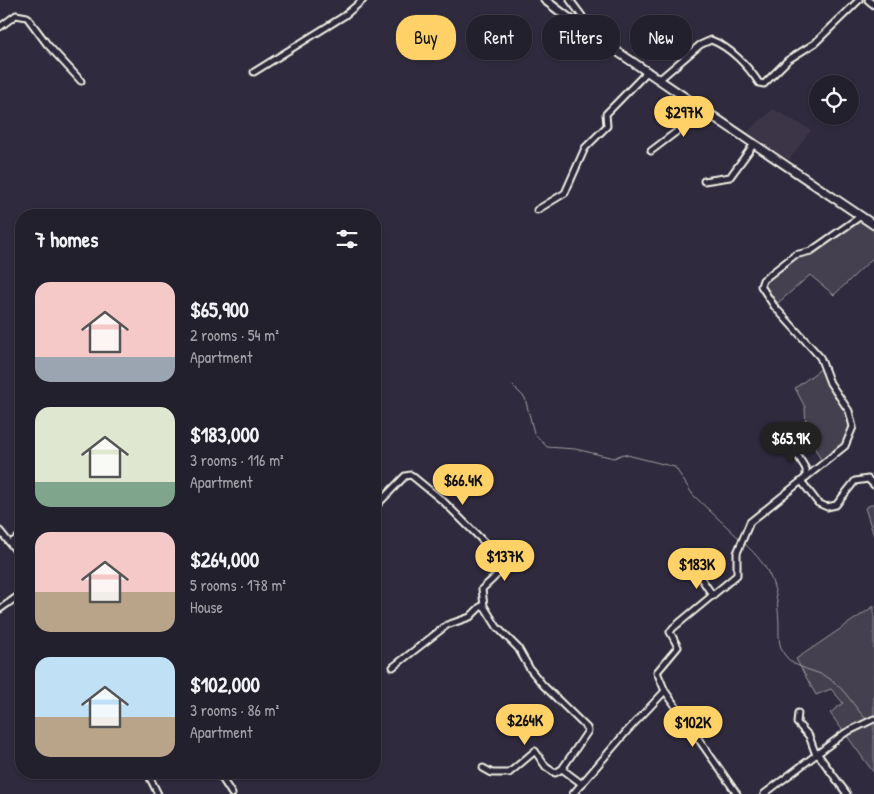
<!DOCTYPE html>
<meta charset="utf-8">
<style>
:root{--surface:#23202e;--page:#2b2836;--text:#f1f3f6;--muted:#a3a3aa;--line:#403e4a;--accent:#ffd166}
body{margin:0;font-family:"Patrick Hand",sans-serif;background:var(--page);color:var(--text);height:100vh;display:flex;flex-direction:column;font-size:19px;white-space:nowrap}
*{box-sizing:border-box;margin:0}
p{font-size:16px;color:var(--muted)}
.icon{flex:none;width:28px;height:28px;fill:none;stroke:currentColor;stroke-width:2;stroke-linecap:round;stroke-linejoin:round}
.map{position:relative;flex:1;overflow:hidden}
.drawer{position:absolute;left:15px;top:209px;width:366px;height:570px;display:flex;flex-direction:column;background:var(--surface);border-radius:20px;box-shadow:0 1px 4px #0004,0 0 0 1px var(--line)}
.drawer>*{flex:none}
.top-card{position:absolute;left:396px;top:15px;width:402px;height:45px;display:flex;gap:10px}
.controls{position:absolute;left:809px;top:75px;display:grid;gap:10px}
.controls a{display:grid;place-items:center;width:50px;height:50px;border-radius:50%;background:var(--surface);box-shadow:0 1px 4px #0004,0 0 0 1px var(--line);font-size:25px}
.price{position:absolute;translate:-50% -42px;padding:0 11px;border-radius:18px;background:var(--accent);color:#111;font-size:16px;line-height:32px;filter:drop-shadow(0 1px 2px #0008)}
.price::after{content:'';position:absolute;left:50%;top:30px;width:15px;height:11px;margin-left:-8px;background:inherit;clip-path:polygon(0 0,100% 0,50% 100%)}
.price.on{background:#222;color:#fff}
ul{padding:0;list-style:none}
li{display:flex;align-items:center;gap:15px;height:125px;padding:0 20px}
li span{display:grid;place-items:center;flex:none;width:140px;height:100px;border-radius:15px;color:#555}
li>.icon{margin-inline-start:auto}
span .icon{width:60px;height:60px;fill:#fffc;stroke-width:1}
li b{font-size:21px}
h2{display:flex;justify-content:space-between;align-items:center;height:60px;padding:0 20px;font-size:21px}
.tag{padding:0 18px;border-radius:20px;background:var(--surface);box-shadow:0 1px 4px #0004,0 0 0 1px var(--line);font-size:18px;line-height:45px}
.tag.on{background:var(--accent);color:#111}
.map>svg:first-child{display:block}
.built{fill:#3b3647}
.green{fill:#454050;stroke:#9c989c}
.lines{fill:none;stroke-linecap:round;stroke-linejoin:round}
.stream{stroke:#a19ea0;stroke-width:1}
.minor-casing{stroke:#f4f1e8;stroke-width:9}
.major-casing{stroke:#f4f1e8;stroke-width:11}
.minor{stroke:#2f2a3d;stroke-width:5}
.major{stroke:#2f2a3d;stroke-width:7}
</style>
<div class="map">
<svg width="874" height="794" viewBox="0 0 874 794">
<rect width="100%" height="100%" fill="#2f2a3d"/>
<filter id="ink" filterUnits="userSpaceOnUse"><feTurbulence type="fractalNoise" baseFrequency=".02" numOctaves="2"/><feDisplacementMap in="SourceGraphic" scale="10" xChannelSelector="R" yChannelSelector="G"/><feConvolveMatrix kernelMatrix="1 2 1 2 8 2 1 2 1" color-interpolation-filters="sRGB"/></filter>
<g filter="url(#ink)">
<!-- built -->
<path class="built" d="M773,109l38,21 -22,30 -42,-28z"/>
<!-- green -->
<g class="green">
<path d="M857,218l17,11v28l-40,38 -24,-20 -32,28 -12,-14 -1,-8 34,-28 8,1z"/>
<path d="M822,368c12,19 40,50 24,74 -5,7 -18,13 -25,18l-15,-29 -1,-24 -10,-19z"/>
<path d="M874,503v33l-9,-28z"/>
<path d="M874,606v167l-44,-60 13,-10 -12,-14 -15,6 -20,-36z"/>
</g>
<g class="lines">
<!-- stream -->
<g class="stream">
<path d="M512,385l13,13 9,35 13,14 28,2 39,9 9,-4 52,13 18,28 46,43"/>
<path d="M744,543c28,26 33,43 35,81 0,10 -1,21 5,30 10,16 32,15 46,25 15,10 24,28 36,40"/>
</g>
<defs>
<g id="minor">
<path d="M570,0l12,16 -4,9"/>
<path d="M868,0l6,5"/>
<path d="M0,27l16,-12 11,2 20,27 34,37"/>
<path d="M254,72l90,-56 19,-16"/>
<path d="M660,79l40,-34 11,-5c19,7 37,26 48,43l5,1 24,-24 27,-17 44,-43"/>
<path d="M651,151l54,-41"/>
<path d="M704,181l26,-4 24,-33"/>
<path d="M537,210l28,-17 20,-45 22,-22 -1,-12 42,-43"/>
<path d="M792,446l14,23v8"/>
<path d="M802,482l16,21 9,4 9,-2 19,-24 13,-2 6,6"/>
<path d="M375,507l30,-31 6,-1 33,27 55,55c8,13 -8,23 -17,32l2,17 13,21 21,21 12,21 13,16 44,43 1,3 -26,38 20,15"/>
<path d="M0,531l21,26"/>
<path d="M10,543l11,-7"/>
<path d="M697,572l16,24"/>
<path d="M0,609l21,-15"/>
<path d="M393,667l54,-42 23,-8 10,-10 4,-1"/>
<path d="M798,713l-1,10 12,13 7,19"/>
<path d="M817,753l30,41"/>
<path d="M483,768l9,5h17l26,-22 11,16 9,6 7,-4"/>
<path d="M147,772l11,22"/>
<path d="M218,772l14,22"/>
<path d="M573,794l54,-63 38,-40"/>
<path d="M737,794l-72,-103 -8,-19 21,-25 -8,-15 3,-4 64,-53v-22l13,-31 95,-76 8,-19 -4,-16 -19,-28 -10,-26 -46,-51 -13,-20 2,-6 32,-25 16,-4 50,-35"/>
<path d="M764,794l81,-61 29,-14"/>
</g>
<path id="major" d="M545,0l33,25 296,200"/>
</defs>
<!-- minor casing -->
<use href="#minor" class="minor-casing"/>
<!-- major casing -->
<use href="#major" class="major-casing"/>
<!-- minor -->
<use href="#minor" class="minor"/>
<!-- major -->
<use href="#major" class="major"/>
</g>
</g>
</svg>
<div class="controls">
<a><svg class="icon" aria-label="locate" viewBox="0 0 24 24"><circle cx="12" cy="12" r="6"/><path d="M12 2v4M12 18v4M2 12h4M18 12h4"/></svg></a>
</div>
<b class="price" style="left:684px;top:138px">$297K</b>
<b class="price on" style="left:791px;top:464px">$65.9K</b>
<b class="price" style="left:463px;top:506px">$66.4K</b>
<b class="price" style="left:505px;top:582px">$137K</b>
<b class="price" style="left:697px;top:590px">$183K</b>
<b class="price" style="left:525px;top:746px">$264K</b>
<b class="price" style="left:693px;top:748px">$102K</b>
<div class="top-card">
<a class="tag on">Buy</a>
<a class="tag">Rent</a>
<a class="tag">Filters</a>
<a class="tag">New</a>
</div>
<section class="drawer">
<h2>7 homes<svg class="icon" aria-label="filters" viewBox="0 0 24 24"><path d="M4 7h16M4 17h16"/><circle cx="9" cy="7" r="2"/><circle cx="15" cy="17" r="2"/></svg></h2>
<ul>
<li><span style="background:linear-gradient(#f6c9c9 75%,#9aa5b1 0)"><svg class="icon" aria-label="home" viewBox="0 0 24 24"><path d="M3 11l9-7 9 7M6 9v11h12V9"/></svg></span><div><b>$65,900</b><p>2 rooms · 54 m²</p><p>Apartment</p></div></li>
<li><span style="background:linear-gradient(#dfe7d0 75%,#7fa58c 0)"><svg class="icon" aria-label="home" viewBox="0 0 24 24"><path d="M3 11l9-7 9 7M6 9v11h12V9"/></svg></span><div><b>$183,000</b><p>3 rooms · 116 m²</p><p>Apartment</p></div></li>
<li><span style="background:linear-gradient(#f6c9c9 60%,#b9a48a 0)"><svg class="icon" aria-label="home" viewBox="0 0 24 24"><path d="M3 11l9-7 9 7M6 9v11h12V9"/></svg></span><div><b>$264,000</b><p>5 rooms · 178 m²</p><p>House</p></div></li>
<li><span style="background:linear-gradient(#bfe0f5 60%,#b9a48a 0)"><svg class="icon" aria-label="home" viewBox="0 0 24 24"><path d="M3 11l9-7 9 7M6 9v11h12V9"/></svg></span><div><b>$102,000</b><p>3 rooms · 86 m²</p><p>Apartment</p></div></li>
</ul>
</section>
</div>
